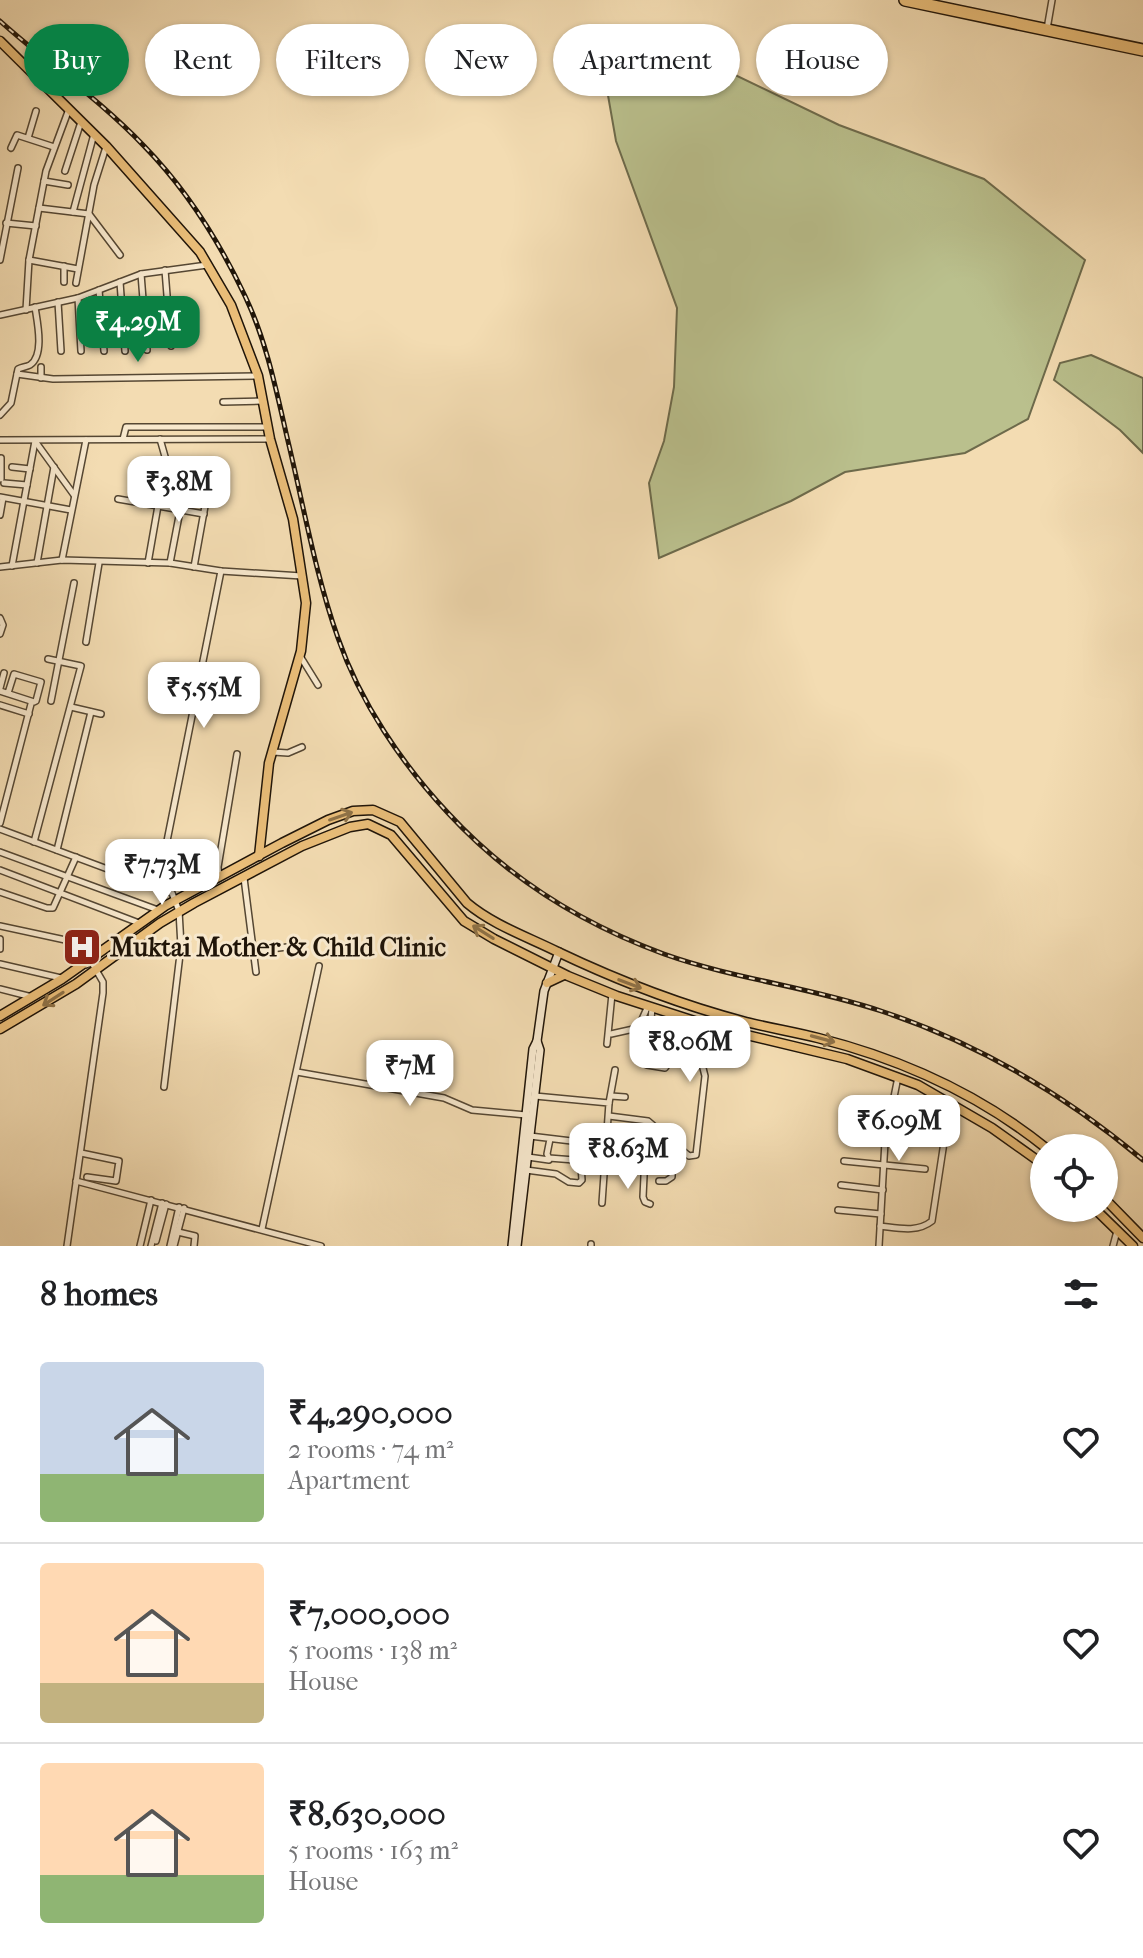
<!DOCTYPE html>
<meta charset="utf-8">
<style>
:root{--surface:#fff;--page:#f2f2f2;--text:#202124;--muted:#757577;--line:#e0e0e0;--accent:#0b8043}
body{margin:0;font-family:"IM FELL French Canon",serif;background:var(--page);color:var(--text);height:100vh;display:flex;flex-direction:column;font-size:30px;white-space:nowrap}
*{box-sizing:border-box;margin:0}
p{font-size:26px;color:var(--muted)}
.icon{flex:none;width:44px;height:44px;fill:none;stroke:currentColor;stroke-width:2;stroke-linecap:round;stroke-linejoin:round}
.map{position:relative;height:1246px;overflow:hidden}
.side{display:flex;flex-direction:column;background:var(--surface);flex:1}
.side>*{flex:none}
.hud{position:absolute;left:24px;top:24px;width:1096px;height:72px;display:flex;gap:16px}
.tools{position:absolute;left:1030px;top:1134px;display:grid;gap:16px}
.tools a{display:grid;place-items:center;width:88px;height:88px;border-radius:50%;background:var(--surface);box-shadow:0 2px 6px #0004;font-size:40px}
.price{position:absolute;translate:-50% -68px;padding:0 18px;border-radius:16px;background:#fff;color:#222;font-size:26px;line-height:52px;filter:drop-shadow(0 2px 4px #0008)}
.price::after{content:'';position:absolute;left:50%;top:48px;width:24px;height:18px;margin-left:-12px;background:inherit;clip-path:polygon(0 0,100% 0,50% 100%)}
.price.selected{background:var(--accent);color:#fff}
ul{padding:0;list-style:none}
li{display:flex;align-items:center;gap:24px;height:200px;padding:0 40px}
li+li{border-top:2px solid var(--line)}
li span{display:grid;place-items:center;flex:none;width:224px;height:160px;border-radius:8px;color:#555}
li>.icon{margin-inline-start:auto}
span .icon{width:96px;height:96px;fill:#fffc;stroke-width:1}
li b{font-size:34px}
h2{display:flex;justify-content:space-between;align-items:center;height:96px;padding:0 40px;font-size:34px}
.tag{padding:0 28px;border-radius:36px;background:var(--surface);box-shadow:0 2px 6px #0004;font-size:28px;line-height:72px}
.tag.selected{background:var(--accent);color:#fff}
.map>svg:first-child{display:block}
.green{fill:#bac08d;stroke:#6d6a4b;stroke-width:2}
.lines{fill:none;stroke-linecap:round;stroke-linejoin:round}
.street-casing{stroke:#554733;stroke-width:8}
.secondary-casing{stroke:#201509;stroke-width:10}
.primary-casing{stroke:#201509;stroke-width:11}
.highway-casing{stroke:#201509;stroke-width:14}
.street{stroke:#f7e8cd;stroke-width:5}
.secondary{stroke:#f7e8cd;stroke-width:7}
.primary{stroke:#eabe79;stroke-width:8}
.highway{stroke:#eabe79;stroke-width:11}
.rail-casing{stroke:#201509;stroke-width:5}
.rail{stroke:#f7e8cd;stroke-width:2;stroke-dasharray:6;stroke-linecap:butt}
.oneway{stroke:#8f7247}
.labels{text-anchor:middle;stroke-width:6;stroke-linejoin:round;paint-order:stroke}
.poi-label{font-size:26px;font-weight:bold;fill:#201509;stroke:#f7e8cd;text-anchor:start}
</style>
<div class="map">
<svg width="1143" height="1246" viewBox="0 0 1143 1246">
<rect width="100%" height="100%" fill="#f3dcb2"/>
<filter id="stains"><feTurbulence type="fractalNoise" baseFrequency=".0025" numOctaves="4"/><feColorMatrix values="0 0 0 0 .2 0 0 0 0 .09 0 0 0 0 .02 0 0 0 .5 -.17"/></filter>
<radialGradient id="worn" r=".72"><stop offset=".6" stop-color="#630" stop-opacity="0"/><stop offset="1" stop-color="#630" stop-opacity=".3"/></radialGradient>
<!-- green -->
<g class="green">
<path d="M679,48l160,77 145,54 101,81 -57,159 -63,34 -120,19 -54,29 -132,57 -10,-75 15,-42 10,-54 3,-79 -61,-167 -10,-57z"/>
<path d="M1091,355l52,23v75l-23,-23 -66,-50 6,-17z"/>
</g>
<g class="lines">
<defs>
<g id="street">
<path d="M1047,29l5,-29"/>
<path d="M28,138l8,-27"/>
<path d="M11,148l6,-13 37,12"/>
<path d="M65,171l16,-49"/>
<path d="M44,181l24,4"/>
<path d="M39,208l50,6 31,41"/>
<path d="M73,212l21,-78"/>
<path d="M6,223l30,3"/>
<path d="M0,260l18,-92"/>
<path d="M29,260l49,9"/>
<path d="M64,266v16"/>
<path d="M165,270l6,76"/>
<path d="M141,274l6,76"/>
<path d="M120,282l5,69"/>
<path d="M76,283l18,-98 12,-38"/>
<path d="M99,290l5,61"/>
<path d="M78,298l3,53"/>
<path d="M58,302l3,49"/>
<path d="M26,310l3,-50 17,-89 23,-62"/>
<path d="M0,315l78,-17 63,-24 66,-9"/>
<path d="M17,374l36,5 204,-3"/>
<path d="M41,378v-11"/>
<path d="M223,402l39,-1"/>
<path d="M0,415l11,-12 7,-34c4,-2 8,-2 12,-4 15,-10 7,-44 5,-58"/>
<path d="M123,439l3,-12h141"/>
<path d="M160,439l6,21 20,19"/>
<path d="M0,440l269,-1"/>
<path d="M35,441l39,54"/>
<path d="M12,467l18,2"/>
<path d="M1,479v-21"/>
<path d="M4,483l23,2"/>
<path d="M0,497l71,13"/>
<path d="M118,499l86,15"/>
<path d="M0,515l3,-17"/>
<path d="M62,560l24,-120"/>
<path d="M37,563l17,-96"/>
<path d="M148,563l18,-103"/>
<path d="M170,563l18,-94"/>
<path d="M12,566l23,-125"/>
<path d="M0,567l62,-7 108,3 51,8 81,5"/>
<path d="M194,567l17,-94"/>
<path d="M0,618l3,7 -3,9"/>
<path d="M86,642l13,-79"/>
<path d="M300,656l18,29"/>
<path d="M0,688l4,-15"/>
<path d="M0,691l34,11 2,-1 5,-19 -27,-8 -6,19"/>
<path d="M51,701l23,-118"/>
<path d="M0,705l29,9"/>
<path d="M71,707l30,7"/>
<path d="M273,752l15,1 14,-6"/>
<path d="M0,823l31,-119"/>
<path d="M0,829l172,64 7,18 2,35 -17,141"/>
<path d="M34,842l47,-176 -33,-7"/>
<path d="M57,850l34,-138"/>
<path d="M0,852l158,58"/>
<path d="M0,870l139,53"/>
<path d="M219,878l-1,-11 19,-113"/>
<path d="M244,878l12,94"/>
<path d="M163,888l4,-47 54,-270"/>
<path d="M0,892l47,16h6l23,-51"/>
<path d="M0,926l70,15 29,11"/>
<path d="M0,939v10"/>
<path d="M254,951l33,-4"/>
<path d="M0,964l61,14"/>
<path d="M0,989l32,8"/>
<path d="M652,1008l-5,57 18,3 5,-7 -1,-7"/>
<path d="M671,1014l2,32"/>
<path d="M611,1034l27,-6 10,-22"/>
<path d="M607,1044l5,-50"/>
<path d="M297,1072l147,26 28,12 54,5"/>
<path d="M535,1096l74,7 -7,100"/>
<path d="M611,1096l14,1"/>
<path d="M609,1103l6,-33"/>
<path d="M609,1116l39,5 41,35 7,-1 9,-79 -14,-55"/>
<path d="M530,1136l58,7 3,2 -1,14 -3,2 -38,-3 -2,-4 3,-15"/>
<path d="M81,1153l38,8 -3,20 -29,-4"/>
<path d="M636,1155l37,1"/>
<path d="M645,1155l-2,42 2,5 5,2"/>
<path d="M528,1157l21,3"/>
<path d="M844,1161l81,8"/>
<path d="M526,1170l30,4 13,8 10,1 3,-3 -1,-14 -6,-3"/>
<path d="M76,1181l245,65"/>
<path d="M659,1181h7l6,-4 1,-34"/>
<path d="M841,1185l42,5"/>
<path d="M838,1210l43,4"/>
<path d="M880,1226c18,2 37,7 52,-5l18,-118"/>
<path d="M262,1229l57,-263"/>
<path d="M178,1232l17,4 -1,10"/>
<path d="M156,1241l10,-37"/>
<path d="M67,1246l36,-253v-11l-11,-19 -6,2"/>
<path d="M140,1246l11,-46"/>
<path d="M151,1246l11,-43"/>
<path d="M170,1246l9,-39"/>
<path d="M174,1246l10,-38"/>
<path d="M591,1246v-2"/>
<path d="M879,1246l6,-104 13,-65"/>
<path d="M1113,1246l4,-15"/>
</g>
<g id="secondary">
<path d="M512,1246l21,-197 4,-8 7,-50 15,-39"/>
<path d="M517,1246l23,-196 -3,-9"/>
</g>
<g id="primary">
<path d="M0,41l106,105 94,106 31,53 27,71 12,63 23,80 13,84 -5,48 -32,112 -10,93"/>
<path d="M547,983l17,-8"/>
<path d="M0,1016l62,-37 103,-73 117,-63 46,-23 25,-9 20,-1 27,12 67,81c26,22 61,34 91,49 61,29 123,53 188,70 24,6 48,10 72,16 83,21 161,56 228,110"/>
<path d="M0,1029l76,-45 84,-61 34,-20 108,-57 48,-19 18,-3 23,11 73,86 30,18 74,37 49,20 96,31 134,32 71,26 74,43 52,37"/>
<path d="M1104,1198l39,40"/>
<path d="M1094,1208l39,38"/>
</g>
<path id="highway" d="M905,0l238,50"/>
</defs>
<!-- street casing -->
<use href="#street" class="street-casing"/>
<!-- secondary casing -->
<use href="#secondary" class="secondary-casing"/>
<!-- primary casing -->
<use href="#primary" class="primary-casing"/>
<!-- highway casing -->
<use href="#highway" class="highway-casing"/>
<!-- street -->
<use href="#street" class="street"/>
<!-- secondary -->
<use href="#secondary" class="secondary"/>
<!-- primary -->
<use href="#primary" class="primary"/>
<!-- highway -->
<use href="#highway" class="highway"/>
<defs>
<path id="rail" d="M0,21c47,42 100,79 144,125 42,43 75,95 101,150 21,44 31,93 42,141 16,66 28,136 51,201 22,64 64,126 110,175 59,64 134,111 216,141 70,25 146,33 217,57 97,32 184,84 262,149"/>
</defs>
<!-- rail casing -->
<use href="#rail" class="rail-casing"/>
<!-- rail -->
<use href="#rail" class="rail"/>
</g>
<!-- one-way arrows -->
<defs><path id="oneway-shaft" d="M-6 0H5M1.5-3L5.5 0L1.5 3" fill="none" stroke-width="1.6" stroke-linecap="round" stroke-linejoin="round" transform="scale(2)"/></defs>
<g class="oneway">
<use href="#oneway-shaft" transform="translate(341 816) rotate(-19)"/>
<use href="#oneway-shaft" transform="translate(483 932) rotate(-148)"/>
<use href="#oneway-shaft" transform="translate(630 984) rotate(21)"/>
<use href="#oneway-shaft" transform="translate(53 999) rotate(147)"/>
<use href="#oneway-shaft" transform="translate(823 1039) rotate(15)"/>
</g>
<!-- icons -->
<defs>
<symbol id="hospital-square" viewBox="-11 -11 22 22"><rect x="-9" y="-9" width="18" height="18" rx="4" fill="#8f2418" stroke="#f7e8cd"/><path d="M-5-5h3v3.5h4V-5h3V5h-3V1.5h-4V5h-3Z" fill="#fff"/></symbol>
</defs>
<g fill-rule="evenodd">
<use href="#hospital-square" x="60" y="925" width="44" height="44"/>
</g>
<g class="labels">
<!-- poi labels -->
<g class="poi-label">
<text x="110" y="956">Muktai Mother &amp; Child Clinic</text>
</g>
</g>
<rect width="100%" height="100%" filter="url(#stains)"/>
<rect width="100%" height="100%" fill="url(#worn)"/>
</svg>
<div class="tools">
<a><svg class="icon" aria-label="locate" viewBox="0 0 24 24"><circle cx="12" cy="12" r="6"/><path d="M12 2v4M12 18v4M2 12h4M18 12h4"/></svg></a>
</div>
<b class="price selected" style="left:138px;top:364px">₹4.29M</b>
<b class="price" style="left:179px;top:524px">₹3.8M</b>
<b class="price" style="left:204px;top:730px">₹5.55M</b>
<b class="price" style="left:162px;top:907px">₹7.73M</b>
<b class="price" style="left:690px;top:1084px">₹8.06M</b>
<b class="price" style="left:410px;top:1108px">₹7M</b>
<b class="price" style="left:899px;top:1163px">₹6.09M</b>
<b class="price" style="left:628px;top:1191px">₹8.63M</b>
<div class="hud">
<a class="tag selected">Buy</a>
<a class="tag">Rent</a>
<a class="tag">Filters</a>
<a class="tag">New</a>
<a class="tag">Apartment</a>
<a class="tag">House</a>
</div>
</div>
<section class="side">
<h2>8 homes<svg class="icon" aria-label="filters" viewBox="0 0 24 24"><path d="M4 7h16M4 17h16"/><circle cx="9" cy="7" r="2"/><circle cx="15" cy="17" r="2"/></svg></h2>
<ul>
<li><span style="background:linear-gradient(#c9d6e8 70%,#8fb573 0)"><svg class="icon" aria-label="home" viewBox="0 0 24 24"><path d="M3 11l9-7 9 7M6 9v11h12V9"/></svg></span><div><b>₹4,290,000</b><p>2 rooms · 74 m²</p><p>Apartment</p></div><svg class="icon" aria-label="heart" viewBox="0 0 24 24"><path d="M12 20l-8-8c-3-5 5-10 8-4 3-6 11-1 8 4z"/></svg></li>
<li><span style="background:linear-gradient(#ffd9b3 75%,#c2b280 0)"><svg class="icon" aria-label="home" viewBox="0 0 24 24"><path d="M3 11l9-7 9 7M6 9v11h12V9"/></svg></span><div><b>₹7,000,000</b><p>5 rooms · 138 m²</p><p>House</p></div><svg class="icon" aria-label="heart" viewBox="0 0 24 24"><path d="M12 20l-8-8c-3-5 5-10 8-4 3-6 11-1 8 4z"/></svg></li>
<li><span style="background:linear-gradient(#ffd9b3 70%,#8fb573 0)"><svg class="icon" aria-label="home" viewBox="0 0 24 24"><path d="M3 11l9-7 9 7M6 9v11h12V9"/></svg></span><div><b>₹8,630,000</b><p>5 rooms · 163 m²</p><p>House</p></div><svg class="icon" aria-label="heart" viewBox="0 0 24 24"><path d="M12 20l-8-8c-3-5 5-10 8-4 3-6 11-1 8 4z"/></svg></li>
</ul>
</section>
